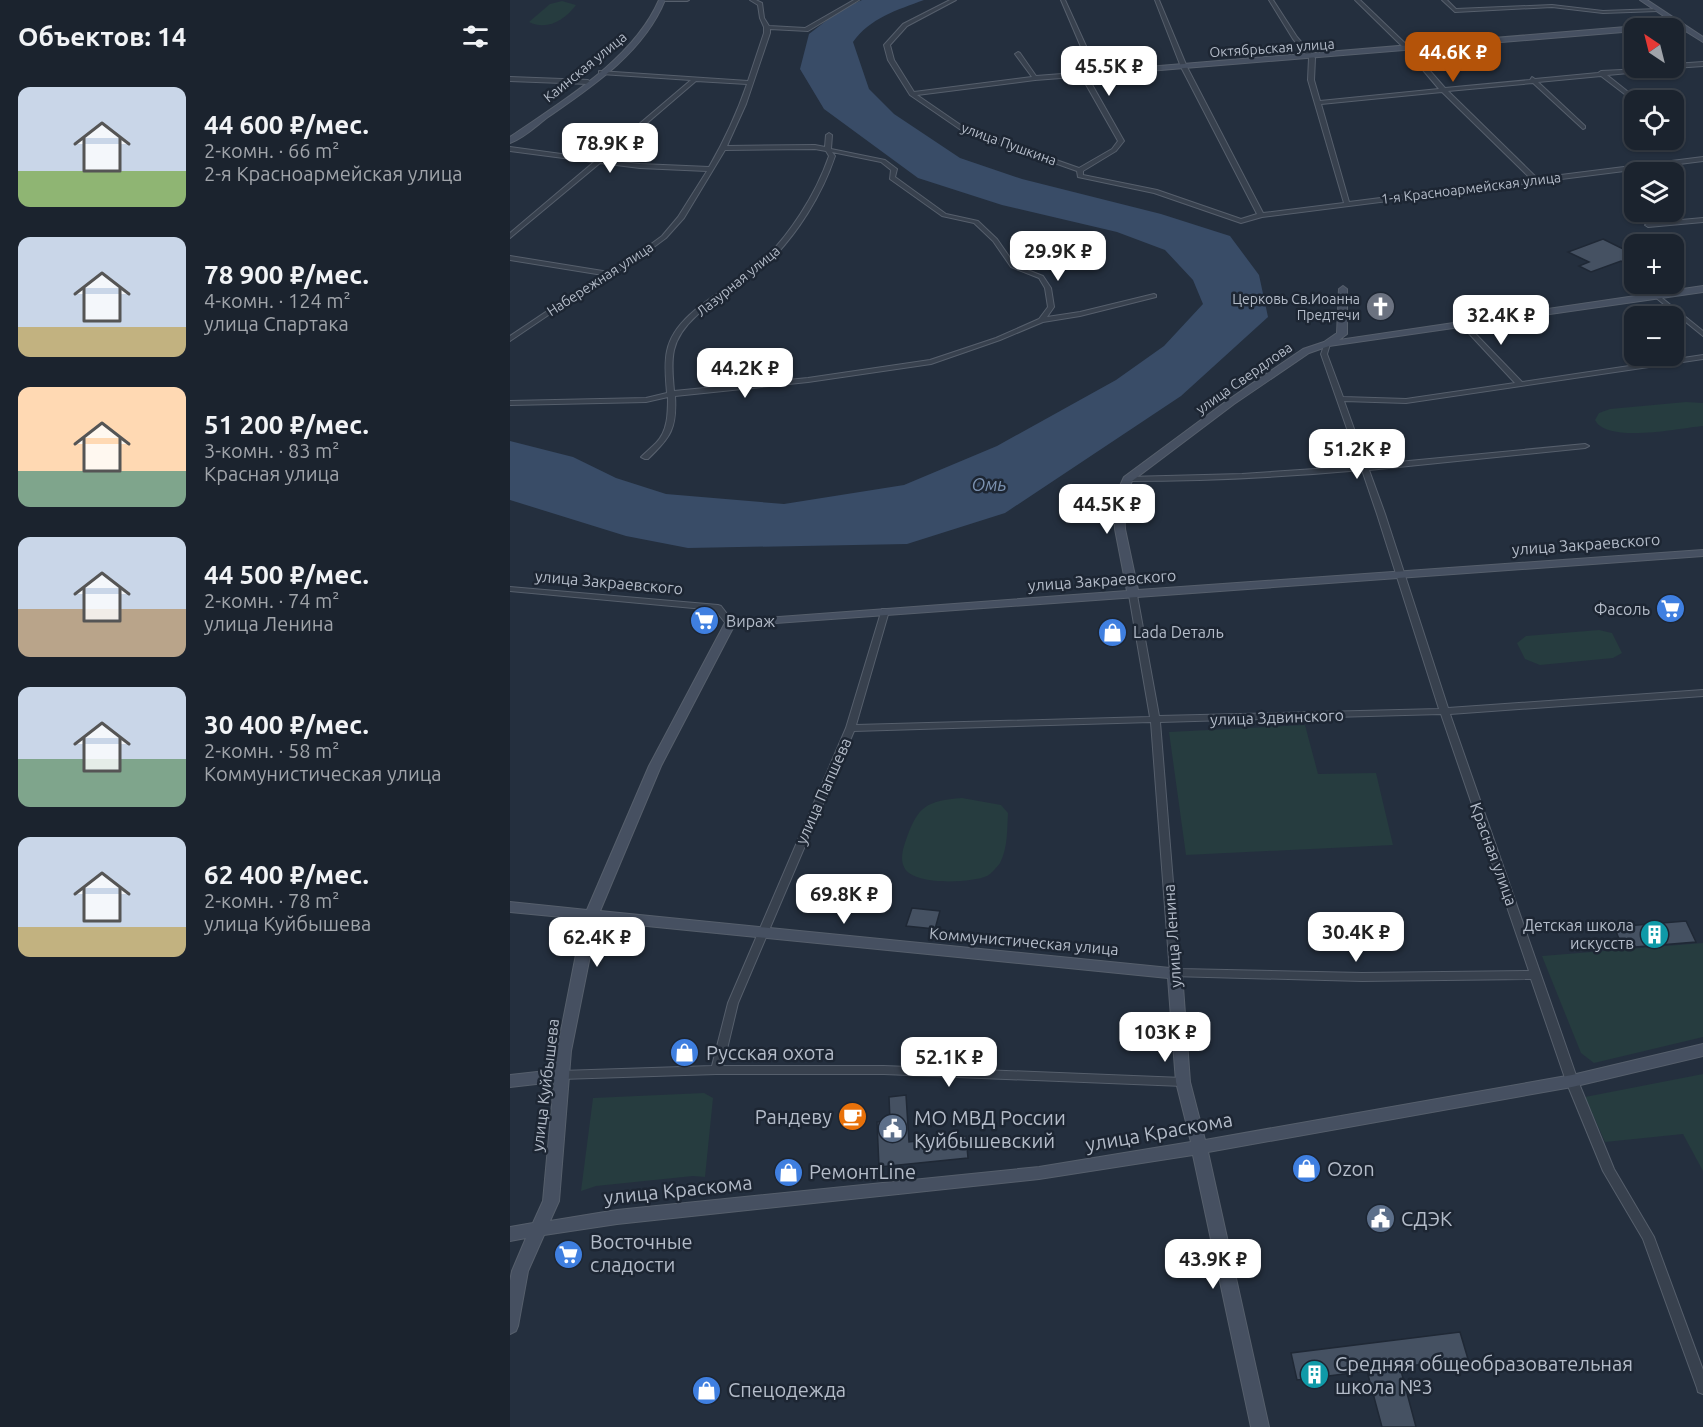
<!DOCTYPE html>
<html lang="ru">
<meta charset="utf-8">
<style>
:root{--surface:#1b232e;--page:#242b36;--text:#f1f3f6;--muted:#a0a4aa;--line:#39404a;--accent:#b45309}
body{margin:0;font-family:Ubuntu,sans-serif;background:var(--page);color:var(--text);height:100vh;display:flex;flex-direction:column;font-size:22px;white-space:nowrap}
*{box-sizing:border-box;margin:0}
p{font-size:20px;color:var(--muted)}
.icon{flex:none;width:33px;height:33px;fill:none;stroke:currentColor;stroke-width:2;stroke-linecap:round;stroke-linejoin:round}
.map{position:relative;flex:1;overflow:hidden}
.sheet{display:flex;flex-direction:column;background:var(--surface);width:510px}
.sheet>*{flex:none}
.needle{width:39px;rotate:325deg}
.tools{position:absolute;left:1114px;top:18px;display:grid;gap:12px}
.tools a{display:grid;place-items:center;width:60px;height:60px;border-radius:12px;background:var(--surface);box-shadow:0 2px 4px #0004,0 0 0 2px var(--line);font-size:30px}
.price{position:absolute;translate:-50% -51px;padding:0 14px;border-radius:12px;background:#fff;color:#222;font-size:20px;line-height:39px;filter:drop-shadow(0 2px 3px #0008)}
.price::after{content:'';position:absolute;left:50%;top:36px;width:18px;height:14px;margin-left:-9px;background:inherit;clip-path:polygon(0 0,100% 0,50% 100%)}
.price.on{background:var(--accent);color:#fff}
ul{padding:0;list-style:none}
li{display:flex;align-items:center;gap:18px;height:150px;padding:0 18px}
li span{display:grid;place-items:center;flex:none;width:168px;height:120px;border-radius:12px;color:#555}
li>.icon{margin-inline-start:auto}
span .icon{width:72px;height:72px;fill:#fffc;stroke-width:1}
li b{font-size:26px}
h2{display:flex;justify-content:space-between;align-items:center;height:72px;padding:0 18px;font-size:26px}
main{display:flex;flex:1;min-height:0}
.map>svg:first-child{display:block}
.green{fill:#263c3f}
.water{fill:#394c67}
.building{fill:#455162;stroke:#1f2835;stroke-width:1.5}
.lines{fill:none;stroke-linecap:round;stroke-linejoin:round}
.street-casing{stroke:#565f6c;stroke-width:2}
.secondary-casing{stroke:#565f6c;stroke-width:2}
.street{fill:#38414e;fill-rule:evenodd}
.secondary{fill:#465061;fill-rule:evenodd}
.labels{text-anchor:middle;stroke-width:5;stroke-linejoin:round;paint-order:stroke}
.far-street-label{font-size:14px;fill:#b4bcc9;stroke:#1d2633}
.far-poi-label{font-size:14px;fill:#b4bcc9;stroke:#1d2633;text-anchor:end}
.street-label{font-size:16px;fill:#b4bcc9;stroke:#1d2633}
.poi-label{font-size:16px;fill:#b4bcc9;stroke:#1d2633;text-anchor:end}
.water-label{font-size:18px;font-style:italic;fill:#7c92b1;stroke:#1d2633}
.near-poi-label{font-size:20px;fill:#b4bcc9;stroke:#1d2633;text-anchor:start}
.near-street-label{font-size:20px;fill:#b4bcc9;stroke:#1d2633}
</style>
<main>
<section class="sheet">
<h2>Объектов: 14<svg class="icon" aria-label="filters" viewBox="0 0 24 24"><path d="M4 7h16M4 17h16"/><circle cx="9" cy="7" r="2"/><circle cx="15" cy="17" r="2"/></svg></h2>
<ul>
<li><span style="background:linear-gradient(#c9d6e8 70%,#8fb573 0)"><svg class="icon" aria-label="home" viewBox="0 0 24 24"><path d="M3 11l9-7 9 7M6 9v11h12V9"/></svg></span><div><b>44 600 ₽/мес.</b><p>2-комн. · 66 m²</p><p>2-я Красноармейская улица</p></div></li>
<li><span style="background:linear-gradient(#c9d6e8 75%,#c2b280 0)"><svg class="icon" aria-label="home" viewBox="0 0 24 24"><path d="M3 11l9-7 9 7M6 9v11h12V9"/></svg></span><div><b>78 900 ₽/мес.</b><p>4-комн. · 124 m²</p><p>улица Спартака</p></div></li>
<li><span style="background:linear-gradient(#ffd9b3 70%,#7fa58c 0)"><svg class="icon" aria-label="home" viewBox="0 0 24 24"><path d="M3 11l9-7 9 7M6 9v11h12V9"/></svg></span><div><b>51 200 ₽/мес.</b><p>3-комн. · 83 m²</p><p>Красная улица</p></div></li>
<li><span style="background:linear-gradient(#c9d6e8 60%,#b9a48a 0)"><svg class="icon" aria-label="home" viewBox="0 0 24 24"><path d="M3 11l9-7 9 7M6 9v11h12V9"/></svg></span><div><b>44 500 ₽/мес.</b><p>2-комн. · 74 m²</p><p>улица Ленина</p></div></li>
<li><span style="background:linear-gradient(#c9d6e8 60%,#7fa58c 0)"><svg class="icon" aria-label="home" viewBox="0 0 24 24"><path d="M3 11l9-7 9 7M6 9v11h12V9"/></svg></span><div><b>30 400 ₽/мес.</b><p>2-комн. · 58 m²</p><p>Коммунистическая улица</p></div></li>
<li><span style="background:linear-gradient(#c9d6e8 75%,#c2b280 0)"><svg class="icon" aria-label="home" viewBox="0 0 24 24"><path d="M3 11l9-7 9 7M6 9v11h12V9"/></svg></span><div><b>62 400 ₽/мес.</b><p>2-комн. · 78 m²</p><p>улица Куйбышева</p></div></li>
</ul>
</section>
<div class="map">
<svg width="1193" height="1427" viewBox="0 0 1193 1427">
<rect width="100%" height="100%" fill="#242f3e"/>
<!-- green -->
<g class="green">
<path d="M52,1l14,4c-11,15 -29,26 -47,17l21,-18z"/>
<path d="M1176,402l17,1v23c-23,2 -96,18 -108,-6l4,-7 11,-4z"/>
<path d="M1089,630l13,3 10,20 -9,5 -73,7 -15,-6 -8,-16 9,-7z"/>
<path d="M795,725l13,49 58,-1 17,72 -207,10 -17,-123z"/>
<path d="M452,798l39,7 7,8c-1,16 0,35 -8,50 -3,4 -9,11 -13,13 -15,7 -75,10 -83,-9 -4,-8 -1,-19 2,-27 12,-34 20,-39 56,-42z"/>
<path d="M1193,943v94l-109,26 -13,-10 -39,-97z"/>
<path d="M1193,1074v97l-20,-37 -78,8 -20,-45z"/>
<path d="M194,1093l9,5 -8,79 -12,-1 -97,10 -15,5 12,-93z"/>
</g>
<!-- water -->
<path class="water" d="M352,0h62c-27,10 -54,18 -71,42l16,47 25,25 66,44 62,21 139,35 69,22 29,39 9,42 -87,79 -176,117 -98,31 -219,4 -62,-12 -116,-36v-59l63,16 43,21 50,16 118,10 120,-19 93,-39 119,-66 48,-34 39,-42 -10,-24 -28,-30 -48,-18 -115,-27 -84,-27 -94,-69 -24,-40 9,-35 31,-24z"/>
<!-- building -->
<g class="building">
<path d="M1093,239l20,10 7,-2 5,2v19l-14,-7 -30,11 -12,-6 10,-4 -21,-10z"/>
<path d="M402,908l28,3 -5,18 -29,-3z"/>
<path d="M1176,921l10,21 -73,6 -9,-21z"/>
<path d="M396,1095l3,47 57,-6 2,22 -89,9 -2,-45 13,-1 -1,-24z"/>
<path d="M950,1332l8,27 -68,8 16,60h-34l-15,-56 -70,9 -6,-27z"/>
</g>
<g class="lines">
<defs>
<g id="street">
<path d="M150,0h29l-2,1h-25z"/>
<path d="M240,0h6l6,3 2,15 5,8 36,2 49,-28h5l-51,31 -38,-2v4l-24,71 -19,42 88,-1 10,2 1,-12 3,-2 3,2 -1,14 54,11 12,9 -2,8 51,37 32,7 19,18 18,26 28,11 8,12 3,19 -7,10 33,-5 74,-18 2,1v2l-76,19 -37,6 -43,18 -69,24 -123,18 -133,14c2,32 -4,41 -27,63h-3l-4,-2c5,-5 10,-9 15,-14 12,-12 12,-30 12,-46l-22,5 -136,3v-4l136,-3 21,-5c-1,-14 -3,-28 0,-42 8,-40 64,-62 92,-87 30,-27 57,-70 70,-108l-3,-5 -11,-2 -90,1 -41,68 -18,20 -35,26 -47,27 -74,50v-5l70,-47 23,-14 -93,-15v-4l99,16 18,-10 35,-26 16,-19 29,-46 -67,-3 -40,-5 -90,75v-5l84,-71 -84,-11v-4l88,12 93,-79 -90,-6 -2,-1v-2l149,10 16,-48v-6l-4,-9 -2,-13zM186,81l51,3c-10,29 -23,57 -38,83l-69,-3 -36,-4zM322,152l49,10 10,8 -1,9 52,37 32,7 19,18 18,26 28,11 6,10 3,19 -9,12 -43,19 -66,22 -122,18 -134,13c-1,-13 -3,-27 0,-41 9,-39 65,-60 93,-86 30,-29 55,-69 68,-108z"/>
<path d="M440,0h6l-49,26 -17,19 4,15 20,32 118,-15 -17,-23 3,-2 2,1 16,23 52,-4 2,-4 -29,-68h4l31,68 -6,13 34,60 -8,10 -33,20v4l74,15 84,29 16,-5 -76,-147 -26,-67h4l28,67 76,146 81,-10 -36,-123 1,-22 -16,-19 -24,-39h4l24,37 18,21 -1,22 6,21 119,-12 -33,-39 -51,-50h5l50,48 35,40 85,-8 2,-3 3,2 63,-6 3,-2 63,-3 -2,2 -55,5 30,24 1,1 -3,2 -34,-26 -63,6 47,44v2l-2,1 -50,-46 -85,8 89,87 166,-21v4l-441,56 -21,6 -87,-30 -76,-16 -1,-6 -116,-41 -51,-35 -22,-35 -4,-15 19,-21zM577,76l-3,5 34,60 -6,8 -33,19 -114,-40 -48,-33 118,-15zM932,92l89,87 -182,23 -28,-98z"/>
<path d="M932,0h5l9,9 96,-4 51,6 55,-2 2,1 -2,1 -55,2 -51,-6 -97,5z"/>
<path d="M1193,62v4l-29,2v-4z"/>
<path d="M0,77l78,3 3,2 -3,2 -78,-3z"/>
<path d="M1193,218v4l-55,5 -3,-2 3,-2z"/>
<path d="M1147,294l46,37v5l-48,-39v-2z"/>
<path d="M954,323l2,1 56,58 181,-27v4l-297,44 -62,-2 23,64 218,-21 4,2 -4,2 -216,22 16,44 63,194 255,-18v6l-253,18 128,367 36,88 40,68 49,133v24l-5,-2 -1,-4 -54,-149 -40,-68 -37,-90 -35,-102 -169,2 -191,-5 -1,-3 -19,-251 -297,9 -116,272 -15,63h161l299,12 4,1 2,3 -2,3 -4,1 -299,-12h-168l-155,5 -4,-1 -2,-3 2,-3 4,-1 151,-5 16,-63 118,-275 36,-119h6l1,2 -33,114 294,-8 -21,-122 4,-2 4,2 22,121 280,-7 -62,-195 -15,-44c-78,7 -156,11 -234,11l-4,-2 4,-2 114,-3 118,-8 -39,-112 4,-11 2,-1 3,2 -3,10 16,43 63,2 109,-16 -53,-57 -1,-1zM931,714l88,257 -167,2 -182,-4 -20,-247z"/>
<path d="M0,587l208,18 3,1 13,17 -4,3 -3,-1 -12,-15 -205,-19z"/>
</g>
<g id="secondary">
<path d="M149,0h6c-21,52 -72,86 -117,117 -12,9 -24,21 -38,26v-6c52,-36 123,-77 149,-137z"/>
<path d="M1130,0h7l56,37v5l-24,-15 -44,1v3l-547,45 -4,-2 4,-2 586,-49z"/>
<path d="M833,286l4,3v45l-8,6 364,-54v6l-374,54 -20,7 -75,51 -102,77 -8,18 1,30 13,61 565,-40v6l-969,70 -73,140 -61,145 580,58 2,4 8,109 15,58 367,-65 131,-31v12l-131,31 -364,65 61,275h-18l-58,-272 -154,24 -422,45 -73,11 -16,36 -10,55 -2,5 -6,3v-53l2,-10 14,-33 -16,3v-14l23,-4 10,-22 11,-119 -44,5v-12l45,-5 2,-19 26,-132 -73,-7v-10l77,8 62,-144 77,-145 401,-30 -12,-62 -1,-30 10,-22 104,-77 75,-51 21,-7 13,-9 2,-44zM87,921l571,57 8,104 15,60 -152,25 -422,43 -67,11 9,-20 12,-150z"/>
</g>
</defs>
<!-- street casing -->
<use href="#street" class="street-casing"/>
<!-- secondary casing -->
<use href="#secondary" class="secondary-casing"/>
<!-- street -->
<use href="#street" class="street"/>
<!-- secondary -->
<use href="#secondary" class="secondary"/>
</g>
<!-- icons -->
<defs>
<symbol id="church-disc" viewBox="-11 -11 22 22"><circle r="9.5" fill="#6b7280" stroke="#1d2633"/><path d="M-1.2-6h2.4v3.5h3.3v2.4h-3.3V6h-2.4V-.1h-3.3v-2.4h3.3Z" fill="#fff"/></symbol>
<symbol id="supermarket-disc" viewBox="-11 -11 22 22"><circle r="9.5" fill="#3f7fe0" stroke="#1d2633"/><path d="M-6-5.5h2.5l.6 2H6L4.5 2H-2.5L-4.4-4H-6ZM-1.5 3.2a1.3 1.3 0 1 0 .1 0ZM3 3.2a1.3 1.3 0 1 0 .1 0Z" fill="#fff"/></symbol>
<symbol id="shop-disc" viewBox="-11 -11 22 22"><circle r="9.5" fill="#3f7fe0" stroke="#1d2633"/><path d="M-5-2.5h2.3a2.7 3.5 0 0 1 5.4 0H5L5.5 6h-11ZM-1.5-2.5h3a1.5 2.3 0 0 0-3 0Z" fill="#fff"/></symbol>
<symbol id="building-disc" viewBox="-11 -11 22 22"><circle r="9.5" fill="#0f9aa8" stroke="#1d2633"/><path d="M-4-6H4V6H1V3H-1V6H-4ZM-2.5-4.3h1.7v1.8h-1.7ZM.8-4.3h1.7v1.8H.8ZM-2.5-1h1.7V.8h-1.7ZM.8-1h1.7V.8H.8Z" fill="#fff"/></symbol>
<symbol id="cafe-disc" viewBox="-11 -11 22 22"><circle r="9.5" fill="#e8710a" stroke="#1d2633"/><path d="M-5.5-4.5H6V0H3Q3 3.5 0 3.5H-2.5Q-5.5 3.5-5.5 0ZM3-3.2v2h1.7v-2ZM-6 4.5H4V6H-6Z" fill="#fff"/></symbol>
<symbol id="civic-disc" viewBox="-11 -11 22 22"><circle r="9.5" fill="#5c6f8a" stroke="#1d2633"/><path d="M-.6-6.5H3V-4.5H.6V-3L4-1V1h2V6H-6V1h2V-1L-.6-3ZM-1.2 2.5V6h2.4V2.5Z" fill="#fff"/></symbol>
</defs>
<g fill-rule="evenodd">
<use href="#church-disc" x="854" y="290" width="33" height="33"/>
<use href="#supermarket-disc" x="1144" y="592" width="33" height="33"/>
<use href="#supermarket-disc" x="178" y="604" width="33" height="33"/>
<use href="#shop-disc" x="586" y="616" width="33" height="33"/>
<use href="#building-disc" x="1128" y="918" width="33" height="33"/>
<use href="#shop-disc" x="158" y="1036" width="33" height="33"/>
<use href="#cafe-disc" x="326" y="1100" width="33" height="33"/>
<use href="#civic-disc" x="366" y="1112" width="33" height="33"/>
<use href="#shop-disc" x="780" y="1152" width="33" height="33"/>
<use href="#shop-disc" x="262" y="1156" width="33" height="33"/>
<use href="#civic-disc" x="854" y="1202" width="33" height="33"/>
<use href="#supermarket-disc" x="42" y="1238" width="33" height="33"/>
<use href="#building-disc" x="788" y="1358" width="33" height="33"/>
<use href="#shop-disc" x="180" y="1374" width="33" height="33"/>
</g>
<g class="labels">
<!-- far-street labels -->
<g class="far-street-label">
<text transform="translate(762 48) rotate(-4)" y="5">Октябрьская улица</text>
<text transform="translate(75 67) rotate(-39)" y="5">Каинская улица</text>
<text transform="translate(499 144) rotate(20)" y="5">улица Пушкина</text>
<text transform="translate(961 188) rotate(-7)" y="5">1-я Красноармейская улица</text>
<text transform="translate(90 279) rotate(-33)" y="5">Набережная улица</text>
<text transform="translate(228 281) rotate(-39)" y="5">Лазурная улица</text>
<text transform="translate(734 378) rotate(-35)" y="5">улица Свердлова</text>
</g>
<!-- far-poi labels -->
<g class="far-poi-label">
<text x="850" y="304">Церковь Св.Иоанна<tspan x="850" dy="16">Предтечи</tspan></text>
</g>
<!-- street labels -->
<g class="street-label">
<text transform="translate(1076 544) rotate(-4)" y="6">улица Закраевского</text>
<text transform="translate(592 580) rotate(-4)" y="6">улица Закраевского</text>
<text transform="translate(99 582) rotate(5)" y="6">улица Закраевского</text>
<text transform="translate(767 717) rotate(-2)" y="6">улица Здвинского</text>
<text transform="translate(313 791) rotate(-66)" y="6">улица Папшева</text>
<text transform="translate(984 854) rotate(70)" y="6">Красная улица</text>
<text transform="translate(662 936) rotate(-94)" y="6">улица Ленина</text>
<text transform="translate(514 941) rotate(5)" y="6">Коммунистическая улица</text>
<text transform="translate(35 1085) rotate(-83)" y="6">улица Куйбышева</text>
</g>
<!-- poi labels -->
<g class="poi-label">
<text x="1140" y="615">Фасоль</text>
<text x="216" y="627" text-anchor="start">Вираж</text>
<text x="623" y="638" text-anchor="start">Lada Dеталь</text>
<text x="1124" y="931">Детская школа<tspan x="1124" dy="18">искусств</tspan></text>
</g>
<!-- water labels -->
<g class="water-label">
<text x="479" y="491">Омь</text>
</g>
<!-- near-poi labels -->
<g class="near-poi-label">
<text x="196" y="1060">Русская охота</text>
<text x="322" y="1124" text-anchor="end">Рандеву</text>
<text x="404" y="1125">МО МВД России<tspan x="404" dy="23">Куйбышевский</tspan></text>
<text x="817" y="1176">Ozon</text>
<text x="299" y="1179">РемонтLine</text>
<text x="891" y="1226">СДЭК</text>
<text x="80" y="1249">Восточные<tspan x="80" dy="23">сладости</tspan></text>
<text x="825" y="1371">Средняя общеобразовательная<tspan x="825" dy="23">школа №3</tspan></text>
<text x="218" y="1397">Спецодежда</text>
</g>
<!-- near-street labels -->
<g class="near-street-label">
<text transform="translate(649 1132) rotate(-10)" y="7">улица Краскома</text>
<text transform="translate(168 1190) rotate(-6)" y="7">улица Краскома</text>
</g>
</g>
</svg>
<div class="tools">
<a><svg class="needle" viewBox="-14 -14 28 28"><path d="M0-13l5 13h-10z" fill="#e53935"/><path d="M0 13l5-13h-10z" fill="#a0a4aa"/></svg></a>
<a><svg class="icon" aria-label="locate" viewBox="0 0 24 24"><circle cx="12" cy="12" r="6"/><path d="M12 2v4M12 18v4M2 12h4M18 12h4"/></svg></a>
<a><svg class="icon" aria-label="layers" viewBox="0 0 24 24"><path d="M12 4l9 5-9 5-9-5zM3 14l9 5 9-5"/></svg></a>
<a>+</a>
<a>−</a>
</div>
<b class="price on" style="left:943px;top:83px">44.6K ₽</b>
<b class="price" style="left:599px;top:97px">45.5K ₽</b>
<b class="price" style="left:100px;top:174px">78.9K ₽</b>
<b class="price" style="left:548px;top:282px">29.9K ₽</b>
<b class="price" style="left:991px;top:346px">32.4K ₽</b>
<b class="price" style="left:235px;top:399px">44.2K ₽</b>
<b class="price" style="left:847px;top:480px">51.2K ₽</b>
<b class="price" style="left:597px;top:535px">44.5K ₽</b>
<b class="price" style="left:334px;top:925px">69.8K ₽</b>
<b class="price" style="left:846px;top:963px">30.4K ₽</b>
<b class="price" style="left:87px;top:968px">62.4K ₽</b>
<b class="price" style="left:655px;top:1063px">103K ₽</b>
<b class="price" style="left:439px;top:1088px">52.1K ₽</b>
<b class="price" style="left:703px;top:1290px">43.9K ₽</b>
</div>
</main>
